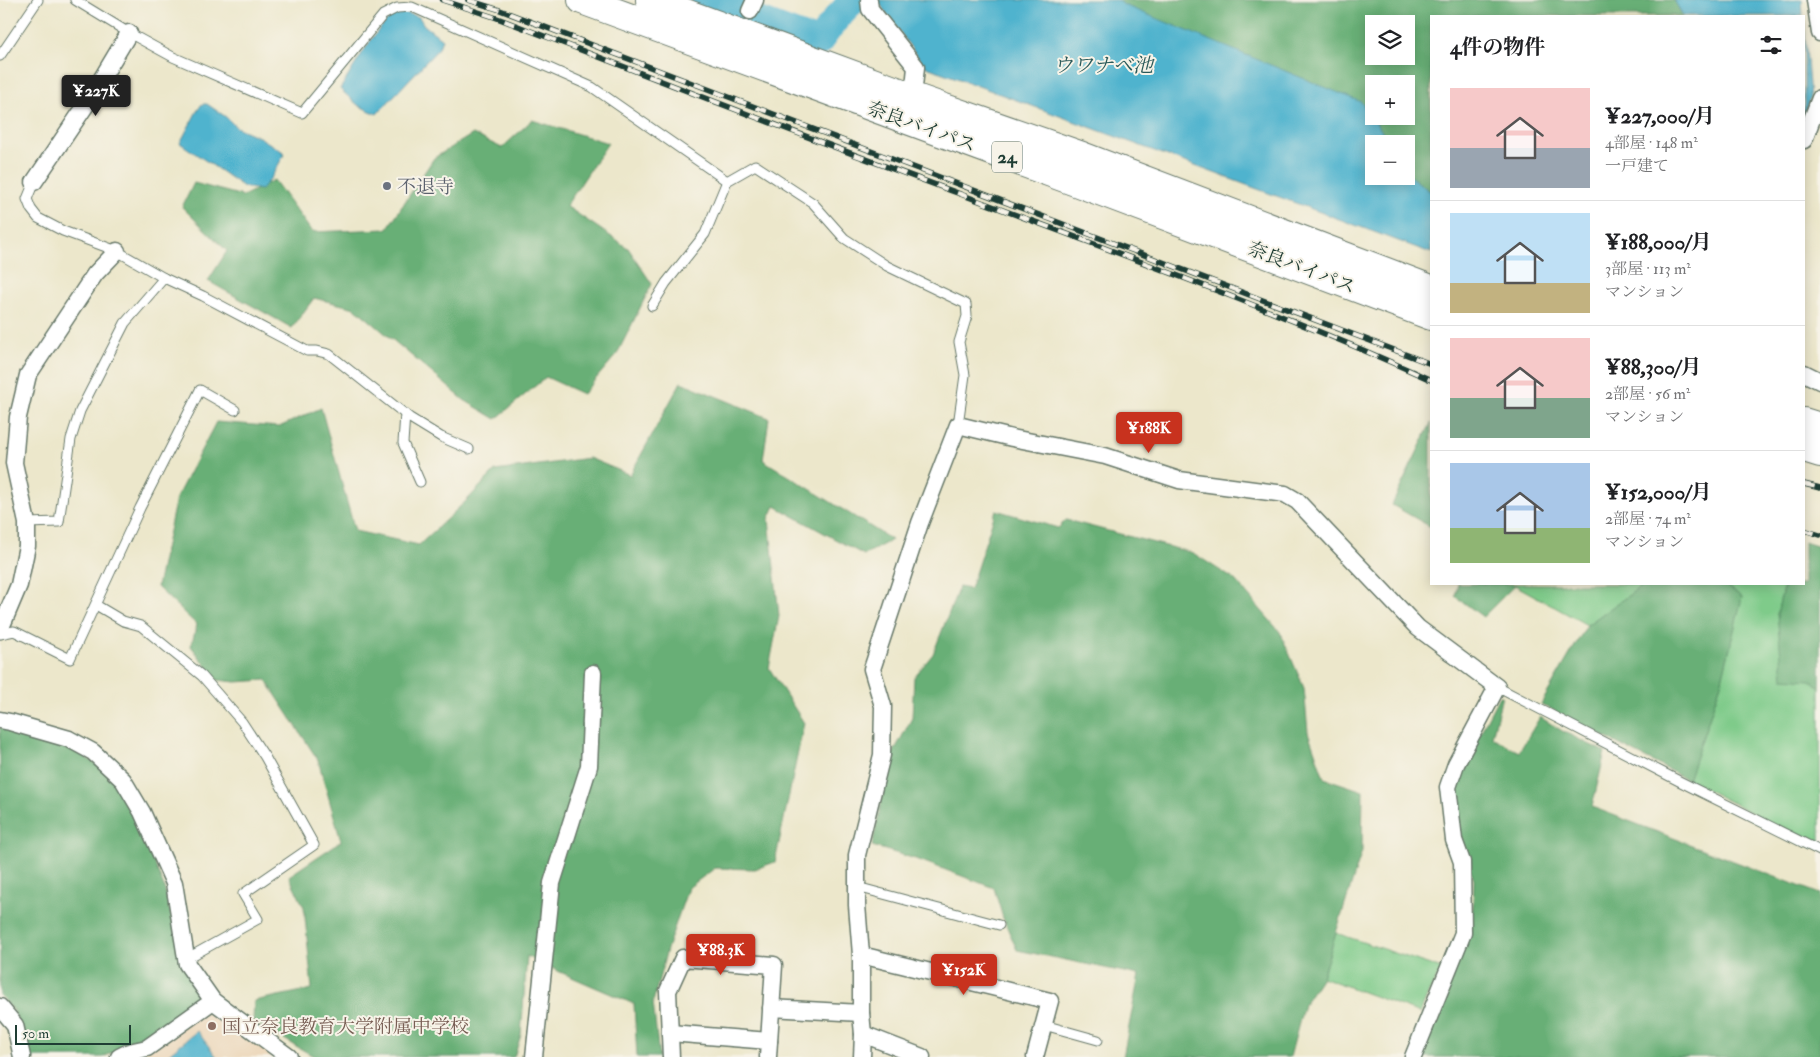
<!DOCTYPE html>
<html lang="ja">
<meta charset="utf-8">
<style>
:root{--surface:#fff;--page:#f2f2f2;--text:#202124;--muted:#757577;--line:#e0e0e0;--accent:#c8321e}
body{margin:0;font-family:"IM FELL Double Pica","Noto Serif JP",serif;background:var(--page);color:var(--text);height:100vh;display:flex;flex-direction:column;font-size:19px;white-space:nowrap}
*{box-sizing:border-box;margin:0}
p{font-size:16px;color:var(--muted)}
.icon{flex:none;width:28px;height:28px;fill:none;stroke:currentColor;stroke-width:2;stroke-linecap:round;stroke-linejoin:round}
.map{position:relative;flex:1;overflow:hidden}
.details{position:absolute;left:1430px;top:15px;width:375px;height:570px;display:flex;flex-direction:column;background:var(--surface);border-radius:0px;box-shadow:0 2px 12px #0003}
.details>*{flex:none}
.buttons{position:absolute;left:1365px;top:15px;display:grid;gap:10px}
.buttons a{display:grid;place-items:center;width:50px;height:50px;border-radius:0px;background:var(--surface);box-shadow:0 2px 12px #0003;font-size:25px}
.scale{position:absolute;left:15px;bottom:12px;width:116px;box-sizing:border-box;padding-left:5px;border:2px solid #1f3d34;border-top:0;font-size:14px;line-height:18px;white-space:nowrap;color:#1f3d34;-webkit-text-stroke:4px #f7f3e8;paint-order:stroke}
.price{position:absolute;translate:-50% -42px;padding:0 11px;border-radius:5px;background:var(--accent);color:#fff;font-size:16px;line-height:32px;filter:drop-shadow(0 1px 2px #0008)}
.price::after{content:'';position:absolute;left:50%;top:30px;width:15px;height:11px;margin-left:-8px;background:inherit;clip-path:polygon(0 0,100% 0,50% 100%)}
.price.active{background:#222;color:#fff}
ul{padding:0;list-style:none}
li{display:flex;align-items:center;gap:15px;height:125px;padding:0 20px}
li+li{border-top:1px solid var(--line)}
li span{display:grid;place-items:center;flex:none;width:140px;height:100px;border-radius:0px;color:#555}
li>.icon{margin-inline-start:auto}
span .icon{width:60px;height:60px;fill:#fffc;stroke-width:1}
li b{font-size:21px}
h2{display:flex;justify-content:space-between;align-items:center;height:60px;padding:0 20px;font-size:21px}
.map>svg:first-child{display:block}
.built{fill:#ecd7ba}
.green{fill:#7fcb8a;stroke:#4f845f}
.forest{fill:#67af76;stroke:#437655;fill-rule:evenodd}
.water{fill:#4fb3ce;stroke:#377881}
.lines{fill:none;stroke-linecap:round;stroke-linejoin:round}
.river{stroke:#4fb3ce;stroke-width:28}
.lane-casing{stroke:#677869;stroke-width:11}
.street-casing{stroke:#677869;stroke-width:19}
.highway-casing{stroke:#677869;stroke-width:30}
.lane{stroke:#fff;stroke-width:9}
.street{stroke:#fff;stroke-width:16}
.highway{stroke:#fff;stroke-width:28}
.rail-casing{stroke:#1f3d34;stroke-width:5.5}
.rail{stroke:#f7f3e8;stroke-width:4;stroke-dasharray:11;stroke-linecap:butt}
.worship-dot{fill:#6b7280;stroke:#f7f3e8;stroke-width:2}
.education-dot{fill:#8d6e63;stroke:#f7f3e8;stroke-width:2}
.labels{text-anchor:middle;stroke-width:4;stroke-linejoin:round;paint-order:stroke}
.shield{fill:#f7f3e8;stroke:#60746a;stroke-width:1}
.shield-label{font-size:18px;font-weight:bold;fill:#1f3d34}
.street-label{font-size:19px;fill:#1f3d34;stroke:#f7f3e8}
.worship-label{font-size:19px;fill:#5b616d;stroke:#f7f3e8;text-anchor:start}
.education-label{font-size:19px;fill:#785e54;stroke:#f7f3e8;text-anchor:start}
.water-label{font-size:20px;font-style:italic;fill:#2b5a5a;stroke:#f7f3e8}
</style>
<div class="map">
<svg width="1820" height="1057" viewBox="0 0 1820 1057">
<rect width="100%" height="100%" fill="#f7f3e8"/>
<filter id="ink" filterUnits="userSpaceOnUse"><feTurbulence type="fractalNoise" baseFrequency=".02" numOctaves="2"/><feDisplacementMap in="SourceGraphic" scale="10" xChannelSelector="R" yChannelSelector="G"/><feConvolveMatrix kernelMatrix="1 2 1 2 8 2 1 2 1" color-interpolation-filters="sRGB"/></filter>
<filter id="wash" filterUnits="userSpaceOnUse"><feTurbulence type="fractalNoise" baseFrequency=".0096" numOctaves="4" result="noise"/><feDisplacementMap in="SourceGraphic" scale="20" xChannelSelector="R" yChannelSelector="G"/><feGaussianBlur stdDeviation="1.12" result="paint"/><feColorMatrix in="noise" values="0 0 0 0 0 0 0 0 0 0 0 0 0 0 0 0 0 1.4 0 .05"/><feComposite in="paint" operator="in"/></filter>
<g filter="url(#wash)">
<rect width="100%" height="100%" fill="#ece7cb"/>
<!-- built -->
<path class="built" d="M213,1007l66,50h-148z"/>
<!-- green -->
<g class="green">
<path d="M1516,584h135l-12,4 -52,37 -72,-40z"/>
<path d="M1724,584h60l-7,30 33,66 10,7v159l-43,-20 -89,-46 34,-100 20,-83z"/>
<path d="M1336,933l106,36 -13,23 -9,21 -98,-36z"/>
</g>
<!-- forest -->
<g class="forest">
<path d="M1118,0h556l9,16h-252v176l-25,-19v-29h-18l-7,-14 -257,-125zM1374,24h32v32h-32zM1374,84h32v32h-32z"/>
<path d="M532,120l76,23 -42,63 62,42 24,36 -35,70 -34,40 -37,-17 -50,42 -32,-19 -109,-92 -41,-10 -22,30 -84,-47 19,-30 -45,-44 12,-24 49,13 31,-16 38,52 75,-3 47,-71 39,-24 29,14z"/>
<path d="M681,382l88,36 -6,42 129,80 -28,15 -89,-49 -6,13 10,97 -10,52 35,55 -29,139 -20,7 -40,-1 -27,20 -21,61 -14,53 6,55h-22l-3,-53 -74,-32 -33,-16 -6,79 -7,22h-199l-62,-36 1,-20 58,-12 -8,-82 -15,-31 52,-35 -23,-81 -52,-80 -30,2 -19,-2 -26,-34 6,-21 -40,-38 19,-89 40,-76 63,5 42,-19 34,123 64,14 47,-44 29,-30 94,-13 41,17z"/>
<path d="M1431,423v104l-39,-22z"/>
<path d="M996,510l62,18 8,-8 127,33 42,27 45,52 24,56 4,44 16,46 39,13 -1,60 -40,126 -18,27 -14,53h-167l16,-82 -122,-25 -14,-32 -9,-30 -75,-28 -47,-14 19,-89 21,-39 2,-41 19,-23 26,-67 11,2z"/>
<path d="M1804,542l16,5v140l-10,-7 -27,-2 -6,-64 7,-30h20z"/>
<path d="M1458,584h58l-33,33 -28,-21z"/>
<path d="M1651,584h73l18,13 -20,83 -34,100 -147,-76 46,-79 52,-37z"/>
<path d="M1499,696h3l-10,41 27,15 21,-35 24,15 41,20 -13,55 228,87v163h-408l55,-122 6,-28 1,-28 -15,-40 -5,-55z"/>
<path d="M0,727l75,24 28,17 12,14 24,42 25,63 19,74 8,23 6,10 6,3 -3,8 -56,38 -13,2 -28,12h-80l-9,-46 -14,-15z"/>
</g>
<!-- water -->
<g class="water">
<path d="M877,0h241l6,5 237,97 20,28 7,14h-14v32h32v-3l25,19v61l-507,-187z"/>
<path d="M1674,0h128l1,16h-120z"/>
<path d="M399,11l20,6 5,8 18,14 -3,9 -62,66 -18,-8 -19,-17c16,-24 35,-63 59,-78z"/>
<path d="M1804,22l6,76 -6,16z"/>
<path d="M202,104h5l19,13 10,10 23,10 26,16 -14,25 -10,12 -17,-3 -64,-44 17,-32z"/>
<path d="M197,1031l20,26h-52z"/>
</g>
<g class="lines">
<!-- river -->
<path class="river" d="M705,0l113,43 17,-23 19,-20"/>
</g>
</g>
<g filter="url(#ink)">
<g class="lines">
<defs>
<g id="lane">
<path d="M75,0l54,33 44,24 129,56 81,-98 14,-7 15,-1 180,80 135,94 28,-16 58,38 31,35 43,28 79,38 1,12 -8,26 6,33 -7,50"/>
<path d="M0,56l38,-56"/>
<path d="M34,182l-7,17 4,10 7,9 25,13 54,20 47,27 39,18 104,55h10l12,3 81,64 31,19 28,12"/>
<path d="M652,306l14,-23 39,-49 22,-53"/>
<path d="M405,414l-2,29 17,39"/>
<path d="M27,523l32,-1 12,-83 9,-28 45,-88 39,-45"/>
<path d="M96,605l27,16 18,5 61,50 40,46 23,35 49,88 -71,49 15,25 -72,40"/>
<path d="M0,634l14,-3 56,28 70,-151 60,-118 35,20"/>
<path d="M1497,687l184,95 139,69"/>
<path d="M857,887l142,38"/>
<path d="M1044,1025l54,15"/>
</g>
<g id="street">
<path d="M869,0l1,9 46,58 -3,30"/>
<path d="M1815,0l5,33"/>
<path d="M750,11l5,-11"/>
<path d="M1804,140l16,-42"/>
<path d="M34,182l52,-77 43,-72"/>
<path d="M1804,373l16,8"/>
<path d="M0,630l19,-45 8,-39v-23l-13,-60 4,-46 10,-42 67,-101 22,-23"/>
<path d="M0,720l10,2 59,17 24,13 30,28 19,32 32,71 13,81 26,37 76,56"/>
<path d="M861,955l189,46 -15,56"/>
<path d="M0,1007l15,18 7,32"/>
<path d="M771,1008l90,5"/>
<path d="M670,1033l99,8"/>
<path d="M863,1034l59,23"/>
<path d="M119,1057l10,-5 18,-4 66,-47"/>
<path d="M534,1057l18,-174 37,-117 4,-93"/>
<path d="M671,1057l-3,-66 15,-33 91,7 -6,92"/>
<path d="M862,1057l1,-23 -2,-21v-58l-4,-50v-50l25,-100 1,-49 -11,-37 48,-146 38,-98 54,13 93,18 74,24 106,14 12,7 121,127 79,59 -41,77 -8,23 6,53 8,22 1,71 -50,124"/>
</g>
<g id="highway">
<path d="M582,0l491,181 358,135"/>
<path d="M650,0l263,97 169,59 349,133"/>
<path d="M1804,422l16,5"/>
<path d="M1804,448l16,5"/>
</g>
</defs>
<!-- lane casing -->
<use href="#lane" class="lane-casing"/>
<!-- street casing -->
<use href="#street" class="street-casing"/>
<!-- highway casing -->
<use href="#highway" class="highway-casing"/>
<!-- lane -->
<use href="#lane" class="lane"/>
<!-- street -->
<use href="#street" class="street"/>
<!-- highway -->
<use href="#highway" class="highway"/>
<defs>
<g id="rail">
<path d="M442,0l55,18c155,59 310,120 466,177 157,59 316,116 468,185"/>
<path d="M468,0l32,10 931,354"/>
<path d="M1804,484l16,4"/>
<path d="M1804,530l16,5"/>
</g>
</defs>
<!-- rail casing -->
<use href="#rail" class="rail-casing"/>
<!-- rail -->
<use href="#rail" class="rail"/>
</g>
</g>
<!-- markers -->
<circle class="worship-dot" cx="387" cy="186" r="5"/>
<circle class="education-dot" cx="212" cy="1026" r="5"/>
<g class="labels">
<!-- shield labels -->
<rect class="shield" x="992" y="141.5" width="30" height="31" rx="4"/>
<g class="shield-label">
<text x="1007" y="163">24</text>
</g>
<!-- street labels -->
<g class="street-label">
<text transform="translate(922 126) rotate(20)" y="7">奈良バイパス</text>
<text transform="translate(1302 267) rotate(21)" y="7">奈良バイパス</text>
</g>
<!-- worship labels -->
<g class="worship-label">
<text x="397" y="193">不退寺</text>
</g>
<!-- education labels -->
<g class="education-label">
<text x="222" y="1033">国立奈良教育大学附属中学校</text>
</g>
<!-- water labels -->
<g class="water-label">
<text x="1103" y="72">ウワナベ池</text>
</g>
</g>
</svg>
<div class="buttons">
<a><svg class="icon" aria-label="layers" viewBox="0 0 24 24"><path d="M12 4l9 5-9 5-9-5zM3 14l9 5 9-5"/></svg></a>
<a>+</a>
<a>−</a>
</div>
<div class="scale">50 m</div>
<b class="price active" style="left:96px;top:117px">¥227K</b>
<b class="price" style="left:1149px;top:454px">¥188K</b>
<b class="price" style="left:721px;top:976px">¥88.3K</b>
<b class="price" style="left:964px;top:996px">¥152K</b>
<section class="details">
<h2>4件の物件<svg class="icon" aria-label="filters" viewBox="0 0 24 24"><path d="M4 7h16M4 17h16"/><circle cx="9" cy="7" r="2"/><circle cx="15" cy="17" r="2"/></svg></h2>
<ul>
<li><span style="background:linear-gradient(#f6c9c9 60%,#9aa5b1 0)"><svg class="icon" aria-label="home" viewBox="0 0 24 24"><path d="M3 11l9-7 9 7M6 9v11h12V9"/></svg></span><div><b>¥227,000/月</b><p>4部屋 · 148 m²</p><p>一戸建て</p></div></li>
<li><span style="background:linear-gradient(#bfe0f5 70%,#c2b280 0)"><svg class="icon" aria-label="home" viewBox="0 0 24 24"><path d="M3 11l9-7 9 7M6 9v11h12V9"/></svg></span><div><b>¥188,000/月</b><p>3部屋 · 113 m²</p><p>マンション</p></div></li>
<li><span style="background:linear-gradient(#f6c9c9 60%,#7fa58c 0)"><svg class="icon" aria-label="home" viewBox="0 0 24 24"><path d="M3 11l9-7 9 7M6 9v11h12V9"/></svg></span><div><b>¥88,300/月</b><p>2部屋 · 56 m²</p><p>マンション</p></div></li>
<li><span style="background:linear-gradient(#a9c7e8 65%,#8fb573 0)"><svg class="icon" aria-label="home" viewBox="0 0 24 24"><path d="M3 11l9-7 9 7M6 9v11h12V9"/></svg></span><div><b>¥152,000/月</b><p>2部屋 · 74 m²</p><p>マンション</p></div></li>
</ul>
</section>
</div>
